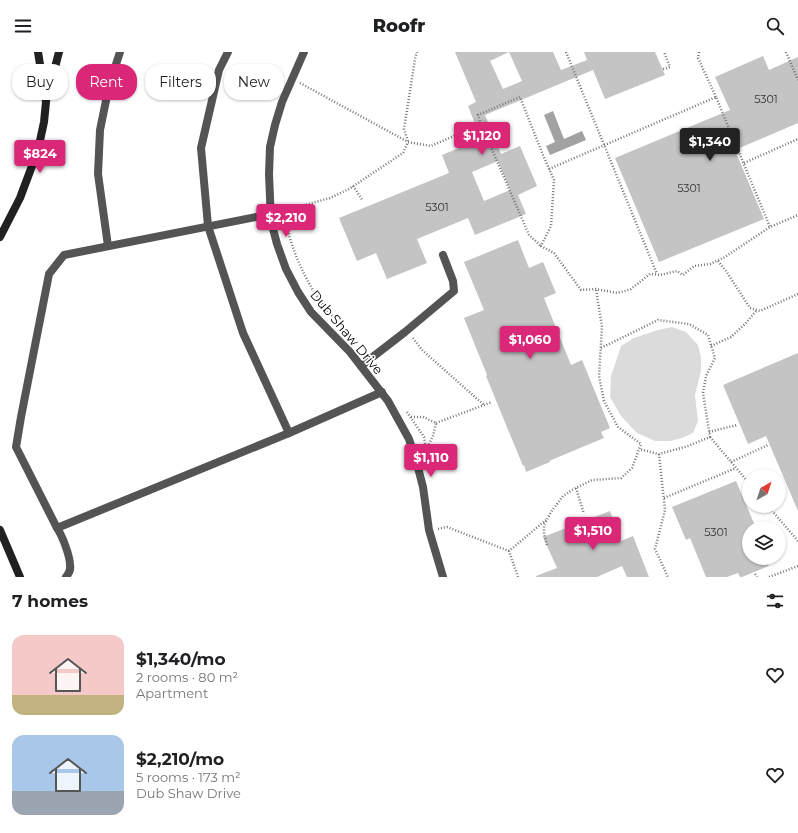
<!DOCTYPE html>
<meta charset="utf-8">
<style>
:root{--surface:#fff;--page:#f6f6f6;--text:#202124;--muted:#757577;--accent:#db2777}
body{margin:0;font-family:Montserrat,sans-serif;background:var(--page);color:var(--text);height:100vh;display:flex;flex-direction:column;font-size:15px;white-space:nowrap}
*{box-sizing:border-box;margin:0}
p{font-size:13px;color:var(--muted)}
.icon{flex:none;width:22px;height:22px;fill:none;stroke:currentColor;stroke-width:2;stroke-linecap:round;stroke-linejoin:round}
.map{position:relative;height:525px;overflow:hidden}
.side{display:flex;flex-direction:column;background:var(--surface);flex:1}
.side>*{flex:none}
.banner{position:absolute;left:12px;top:12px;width:400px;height:36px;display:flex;gap:8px}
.needle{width:26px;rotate:39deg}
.tools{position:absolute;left:742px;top:417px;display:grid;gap:8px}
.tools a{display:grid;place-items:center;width:44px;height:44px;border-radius:50%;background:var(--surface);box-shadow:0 1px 3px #0004;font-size:20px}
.price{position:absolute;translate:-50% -34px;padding:0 9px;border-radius:4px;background:var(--accent);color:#fff;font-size:13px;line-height:26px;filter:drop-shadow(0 1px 2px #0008)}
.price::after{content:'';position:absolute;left:50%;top:24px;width:12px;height:9px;margin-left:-6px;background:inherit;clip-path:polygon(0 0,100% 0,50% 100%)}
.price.on{background:#222;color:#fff}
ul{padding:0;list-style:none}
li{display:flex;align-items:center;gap:12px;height:100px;padding:0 12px}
li span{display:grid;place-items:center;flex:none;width:112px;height:80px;border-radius:12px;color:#555}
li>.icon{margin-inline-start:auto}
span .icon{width:48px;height:48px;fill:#fffc;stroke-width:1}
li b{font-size:17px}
h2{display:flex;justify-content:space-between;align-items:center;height:48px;padding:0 12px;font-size:17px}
.pill{padding:0 14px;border-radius:16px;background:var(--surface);box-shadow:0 1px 3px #0004;font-size:14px;line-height:36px}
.pill.on{background:var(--accent);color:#fff}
header{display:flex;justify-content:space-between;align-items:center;height:52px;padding:0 12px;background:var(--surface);font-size:18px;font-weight:800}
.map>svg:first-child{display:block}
.green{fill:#dbdbdb}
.water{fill:#a2a2a2}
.building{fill:#c4c4c4;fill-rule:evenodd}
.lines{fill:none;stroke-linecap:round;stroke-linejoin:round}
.path{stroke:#767676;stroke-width:2.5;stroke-dasharray:1 2;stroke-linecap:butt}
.lane{stroke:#545454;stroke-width:8}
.street{stroke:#545454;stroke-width:8}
.secondary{stroke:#212121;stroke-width:8}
.labels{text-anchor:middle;stroke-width:3.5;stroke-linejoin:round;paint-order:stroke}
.number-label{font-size:11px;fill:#313131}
.street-label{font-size:13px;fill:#000;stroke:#fff}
</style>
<header><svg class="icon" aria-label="menu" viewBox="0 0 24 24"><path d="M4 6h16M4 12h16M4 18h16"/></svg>Roofr<svg class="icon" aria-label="search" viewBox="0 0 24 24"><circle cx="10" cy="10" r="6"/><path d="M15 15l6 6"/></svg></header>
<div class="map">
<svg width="798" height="525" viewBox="0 0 798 525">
<rect width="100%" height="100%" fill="#fff"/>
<!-- green -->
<path class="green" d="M672,275l14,5 12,13 3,12v14l-6,24 3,26 -5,12 -11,5 -12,3h-15l-18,-8 -16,-17 -11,-19 1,-21 10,-30 13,-8 24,-8z"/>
<!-- water -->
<path class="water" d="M553,59l11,28 18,-8 4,9 -36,15 -4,-9 9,-4 -11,-27z"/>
<!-- building -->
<g class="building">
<path d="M455,0h98l8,18 26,-10 -3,-8h71l10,23 -60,24 -12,-29 -108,45 16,39 19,-8 17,40 -19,9 8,19 -51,21 -7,-17 -51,21 10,24 -40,16 -11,-26 -19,8 -18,-43 110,-45 -7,-18 39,-16 -13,-33 8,-4zM509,0l13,29 -19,8 -13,-28zM498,109l12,29 -26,11 -12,-29z"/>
<path d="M763,4l6,14 29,-13v66l-63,27 29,69 -105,43 -44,-104 115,-48 -15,-33z"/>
<path d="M518,188l11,28 14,-6 13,31 -12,5 27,67 11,-5 28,68 -9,4 3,6 -55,23 1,1 -24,10 -2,-7 -1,1 -37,-90 1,-1 -23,-57 20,-8 -20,-48z"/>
<path d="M798,301v158l-32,-75 -18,8 -25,-59z"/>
<path d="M736,429l20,47h-7v30h16l4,8 -27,11h-2l-2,-4 -11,4h-21l-16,-39 -4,2 -14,-33z"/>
<path d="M610,459l11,30 12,-5 16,41h-22l-5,-11 -25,11h-61v-1l21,-8 -14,-31z"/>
</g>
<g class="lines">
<!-- path -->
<g class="path">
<path d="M566,0l91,222"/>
<path d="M699,0l-1,6 18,39"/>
<path d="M786,0l12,28"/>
<path d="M663,17l7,-2 -6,-15"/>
<path d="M300,31l108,59"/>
<path d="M481,72l48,111 12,11"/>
<path d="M408,89l-4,-12 11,-70 2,-7"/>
<path d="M744,111l54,-24"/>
<path d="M549,117l167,-72 54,130"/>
<path d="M353,134l10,15"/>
<path d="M283,158c7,36 20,69 43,99 10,12 22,22 31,34"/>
<path d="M280,160l50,-14 19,-9 54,-36 5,-11 23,4 50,-22 -3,-9 42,-18 23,58 11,25 -3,46 -10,20 13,7 27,37 15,-1 21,4 8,-2 6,-2 19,-15 10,1 17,-4 6,4 11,-9 16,-2 15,-7 45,-30 28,-12"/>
<path d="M718,209l8,10 24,37 10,3 38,-17"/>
<path d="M413,286l9,12 62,55"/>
<path d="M711,294l20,-9 14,-13 12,-14"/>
<path d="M601,296l57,-28 31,4 19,11 7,23 -9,18 -3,17 7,44 -22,9 -29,8 -20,-5"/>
<path d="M407,360l17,25 4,24"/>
<path d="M411,365h12l13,6 -3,13 -6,12"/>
<path d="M436,371l56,-21"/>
<path d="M709,380l28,-7"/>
<path d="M710,385l39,46"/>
<path d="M659,402l6,56 -10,39 13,28"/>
<path d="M731,410l37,-17"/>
<path d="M576,436l8,26"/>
<path d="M664,446l72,-30"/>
<path d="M768,454l30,35"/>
<path d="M438,477l9,-2 62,24"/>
<path d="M547,493l-3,-11v-9l7,-13 12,-16 9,-6 20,-10 29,-2 11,-10 9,-24 -23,-17 -14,-26 -5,-25 3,-49 -6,-38"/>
<path d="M755,522l2,3"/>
<path d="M518,525l-9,-26 37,-31"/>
<path d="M769,525l29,-11"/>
</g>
<!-- lane -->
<g class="lane">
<path d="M228,0l-9,18 -18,78 7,78 35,107 46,100"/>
<path d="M108,194l-10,-72 2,-44 9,-44 11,-34"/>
<path d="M361,314l44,-34 49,-41 -1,-10 -10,-26"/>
<path d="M57,476l-41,-81 5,-30 28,-143 15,-19 207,-41"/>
<path d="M66,525c3,-4 5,-7 4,-12 0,-9 -8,-30 -13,-37l232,-95 93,-41"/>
</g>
<!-- street -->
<path class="street" d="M304,0l-22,50 -7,23 -5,22 -1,27 2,47 6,23 9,25 12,23 13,20 39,40 38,49 21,38 7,21 7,27 6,43 14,47"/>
<!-- secondary -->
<g class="secondary">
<path d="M47,46l12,-46"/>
<path d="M0,185l20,-39 18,-48 6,-28 2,-20 -8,-50"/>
<path d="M0,478l20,47"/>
</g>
</g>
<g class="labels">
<!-- number labels -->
<g class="number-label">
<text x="766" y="51">5301</text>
<text x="689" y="140">5301</text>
<text x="437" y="159">5301</text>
<text x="716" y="484">5301</text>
</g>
<!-- street labels -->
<g class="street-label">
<text transform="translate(347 280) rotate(50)" y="5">Dub Shaw Drive</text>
</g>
</g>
</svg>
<div class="tools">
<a><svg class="needle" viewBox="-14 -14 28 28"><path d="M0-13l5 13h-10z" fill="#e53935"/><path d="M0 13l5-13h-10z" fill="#757577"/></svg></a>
<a><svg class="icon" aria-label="layers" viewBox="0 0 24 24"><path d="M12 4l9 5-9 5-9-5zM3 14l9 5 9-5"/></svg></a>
</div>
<b class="price" style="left:482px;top:104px">$1,120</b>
<b class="price on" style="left:710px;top:110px">$1,340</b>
<b class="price" style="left:40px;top:122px">$824</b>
<b class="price" style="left:286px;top:186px">$2,210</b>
<b class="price" style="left:530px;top:308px">$1,060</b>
<b class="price" style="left:431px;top:426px">$1,110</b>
<b class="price" style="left:593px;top:499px">$1,510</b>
<div class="banner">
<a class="pill">Buy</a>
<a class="pill on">Rent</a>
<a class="pill">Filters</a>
<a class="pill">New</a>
</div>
</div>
<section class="side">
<h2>7 homes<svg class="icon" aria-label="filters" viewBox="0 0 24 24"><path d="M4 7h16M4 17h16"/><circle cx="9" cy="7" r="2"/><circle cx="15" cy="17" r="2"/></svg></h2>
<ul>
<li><span style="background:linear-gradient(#f6c9c9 75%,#c2b280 0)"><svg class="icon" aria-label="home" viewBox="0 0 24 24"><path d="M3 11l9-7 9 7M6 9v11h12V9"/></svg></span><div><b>$1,340/mo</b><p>2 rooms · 80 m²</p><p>Apartment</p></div><svg class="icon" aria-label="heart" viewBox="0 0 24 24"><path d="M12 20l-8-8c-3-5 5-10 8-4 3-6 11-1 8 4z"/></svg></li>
<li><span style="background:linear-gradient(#a9c7e8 70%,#9aa5b1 0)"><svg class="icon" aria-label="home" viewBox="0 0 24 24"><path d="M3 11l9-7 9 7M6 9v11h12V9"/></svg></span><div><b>$2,210/mo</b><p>5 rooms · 173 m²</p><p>Dub Shaw Drive</p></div><svg class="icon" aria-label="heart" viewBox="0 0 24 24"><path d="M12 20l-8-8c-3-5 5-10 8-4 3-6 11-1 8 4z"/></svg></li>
</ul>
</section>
